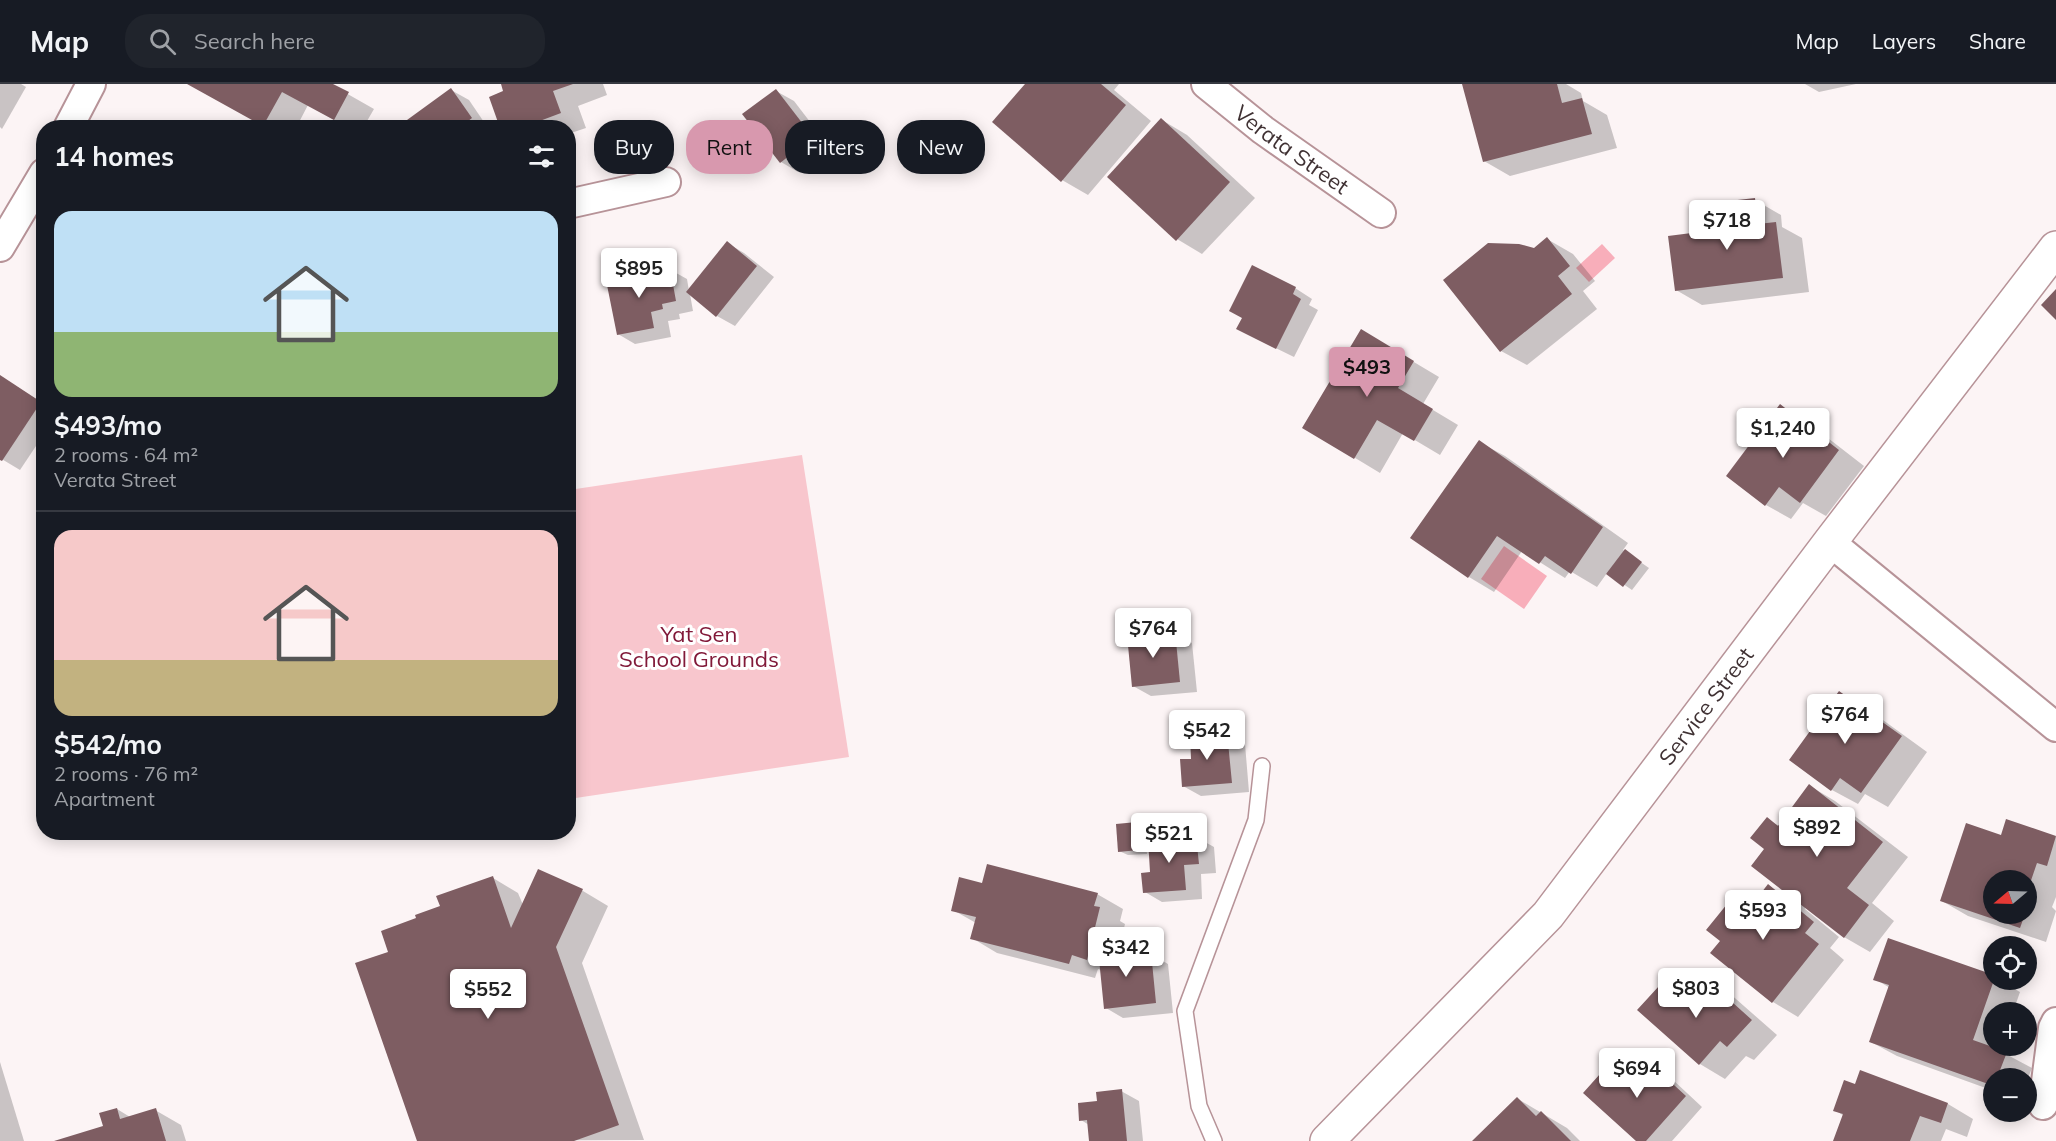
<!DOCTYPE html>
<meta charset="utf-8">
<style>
:root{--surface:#171b24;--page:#20242c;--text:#f1f3f6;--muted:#9ea1a6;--line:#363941;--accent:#d898ae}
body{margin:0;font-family:Mulish,sans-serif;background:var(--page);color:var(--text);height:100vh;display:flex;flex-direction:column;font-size:22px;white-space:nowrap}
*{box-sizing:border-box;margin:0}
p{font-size:20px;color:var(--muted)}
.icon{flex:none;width:33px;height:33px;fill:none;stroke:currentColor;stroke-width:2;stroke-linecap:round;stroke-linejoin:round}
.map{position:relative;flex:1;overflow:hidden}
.panel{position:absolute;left:36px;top:36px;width:540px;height:720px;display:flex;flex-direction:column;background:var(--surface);border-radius:24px;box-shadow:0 3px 15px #0003}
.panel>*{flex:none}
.hud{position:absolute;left:594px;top:36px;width:570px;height:54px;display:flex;gap:12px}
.needle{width:39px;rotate:251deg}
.controls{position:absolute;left:1983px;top:786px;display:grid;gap:12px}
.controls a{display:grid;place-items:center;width:54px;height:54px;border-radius:50%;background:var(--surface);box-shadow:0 3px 15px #0003;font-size:30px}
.price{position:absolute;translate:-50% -51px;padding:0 14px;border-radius:6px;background:#fff;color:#222;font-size:20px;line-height:39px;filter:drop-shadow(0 2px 3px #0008)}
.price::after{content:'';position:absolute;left:50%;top:36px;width:18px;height:14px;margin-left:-9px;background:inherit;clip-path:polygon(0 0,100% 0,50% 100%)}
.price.current{background:var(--accent);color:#111}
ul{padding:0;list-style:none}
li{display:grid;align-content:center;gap:12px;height:318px;padding:0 18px}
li+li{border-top:2px solid var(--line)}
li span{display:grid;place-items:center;height:186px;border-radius:18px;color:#555}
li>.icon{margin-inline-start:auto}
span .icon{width:108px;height:108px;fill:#fffc;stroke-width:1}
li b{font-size:26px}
h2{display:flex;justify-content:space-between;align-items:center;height:72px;padding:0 18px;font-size:26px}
.pill{padding:0 21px;border-radius:24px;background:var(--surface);box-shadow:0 3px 15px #0003;font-size:21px;line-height:54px}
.pill.current{background:var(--accent);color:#111}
header{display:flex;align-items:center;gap:36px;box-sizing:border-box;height:84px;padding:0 30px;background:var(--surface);border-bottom:2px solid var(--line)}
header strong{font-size:28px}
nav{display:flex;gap:33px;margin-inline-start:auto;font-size:21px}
.search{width:420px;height:54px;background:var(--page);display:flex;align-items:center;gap:15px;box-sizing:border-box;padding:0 21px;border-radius:24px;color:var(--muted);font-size:22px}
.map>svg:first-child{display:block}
.green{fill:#f8c6cd}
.water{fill:#f8aeba}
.shadow{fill:#0003;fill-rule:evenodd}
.building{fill:#7e5d62}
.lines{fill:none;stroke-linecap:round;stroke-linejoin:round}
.lane-casing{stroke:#b79398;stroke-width:18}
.street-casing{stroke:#b79398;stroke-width:32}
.secondary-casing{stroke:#b79398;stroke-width:36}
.lane{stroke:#fff;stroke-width:15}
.street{stroke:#fff;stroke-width:28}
.secondary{stroke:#fff;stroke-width:33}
.labels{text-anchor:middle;stroke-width:6;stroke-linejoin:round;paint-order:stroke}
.street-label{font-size:22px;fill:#3f3133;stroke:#fff}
.park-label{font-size:22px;fill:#811939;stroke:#fff}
</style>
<header>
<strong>Map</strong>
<div class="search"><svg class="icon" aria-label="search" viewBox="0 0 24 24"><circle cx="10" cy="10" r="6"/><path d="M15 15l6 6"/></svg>Search here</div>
<nav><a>Map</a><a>Layers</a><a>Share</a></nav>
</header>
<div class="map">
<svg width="2056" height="1057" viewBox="0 0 2056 1057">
<rect width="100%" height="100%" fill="#fcf4f5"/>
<!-- green -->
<path class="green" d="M802,371l47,302 -280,42v-309z"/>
<!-- water -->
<g class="water">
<path d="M1602,160l13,14 -26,24 -13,-14z"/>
<path d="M1504,462l43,30 -23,33 -43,-30z"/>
</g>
<!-- shadow -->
<g class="shadow">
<path d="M0,0h21l5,3 -24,42 -2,-2z"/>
<path d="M190,0h140l44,25 -11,19h-15l-40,-23 -12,23h-28z"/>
<path d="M502,0h101l4,11 -29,11 8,22 -18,6v-6h-67l4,-36z"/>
<path d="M1027,0h92l-5,6 37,31 -63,74 -26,-15z"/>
<path d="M1463,0h103l15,9 2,8 24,14 10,33 -107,28 -26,-15z"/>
<path d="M1805,0h51l-37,8z"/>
<path d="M451,6l18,10 19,28h-88z"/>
<path d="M776,7l18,10 36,47 -32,24 -17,-10z"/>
<path d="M1162,36l25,15 68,63 -53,56 -25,-15z"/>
<path d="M1755,116l26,15 1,12 20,11 7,54 -107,13 -26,-15 49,-60z"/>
<path d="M1547,155l26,15 22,27 -12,10 14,18 -70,56 -26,-14 33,-101z"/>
<path d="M727,159l17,10 30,24 -39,49 -18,-10 -27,-22 3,17 -14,3 1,5 -12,2 3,16 -36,7 -17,-10 51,-65 18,10 2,12z"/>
<path d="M1295,204l17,11 -3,6 9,5 -24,47 -39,-19z"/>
<path d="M1387,262l52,31 -16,27 35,21 -18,30 -37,-22 -23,40 -76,-46z"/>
<path d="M0,292l44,28v30l-24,36 -20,-12z"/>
<path d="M1780,322l26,15 58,45 -38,50 -23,-13 -12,16 -25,-14z"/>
<path d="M1479,358l26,14 123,87 -5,7 26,18 -17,22 -25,-17 -10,14 -27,-16 -5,7 -43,-27 -28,41 -25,-15z"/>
<path d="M1175,548l17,11 5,49 -46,4 -18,-10z"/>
<path d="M1840,609l25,14 62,45 -39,55 -23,-13 -7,10 -26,-14z"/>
<path d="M1227,650l18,10 4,48 -48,4 -18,-10z"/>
<path d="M1810,702l25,15 73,56 -36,46 22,18 -24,31 -26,-15 -38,-30 -1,2 34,28 -9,11 14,12 -46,57 -25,-15 -51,-61 15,-46 17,9 15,-18 29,17 1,-1 -33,-54 1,-29 12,7z"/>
<path d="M2007,737l49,16v60l-4,10 4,4 -10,31 -78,-26 -26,-15 60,-64zM1994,796h32v34h-32z"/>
<path d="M1136,740l9,5 2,25 -19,1 -9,-4z"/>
<path d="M1196,753l18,10 2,26 -15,1 1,25 -40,3 -17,-10 7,-19z"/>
<path d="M539,787l44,20 25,15 -26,57 62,177 -225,1 -29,-188 28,-34 75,-41 25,15 5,12z"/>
<path d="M983,801l114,9 26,15 -3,12 5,3 -6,25 14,-2 12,8 6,-1 17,10 5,49 -50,5 -17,-10 -4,-38 -4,-1 -3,9 -98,-25 -25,-15 4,-15 -23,-13z"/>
<path d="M1703,893l25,15 49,43 -23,25 -8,-4 -21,23 -25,-15 -40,-76 22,13z"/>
<path d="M1875,895l124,1 21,12 -7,20h-19v34h8l-2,5 32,17 -6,15v-5h-32v13l-97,-35 -26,-14 19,-54z"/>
<path d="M1640,972l18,10 44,41 -30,34h-34l-37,-65 14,8z"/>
<path d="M0,978l24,79h-24z"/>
<path d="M1861,988l87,32 25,15 -6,18 -21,-8 -5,12h-106l9,-25 -9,-6 21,-24z"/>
<path d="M1121,1007l18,10 4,40h-52l-2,-16 -8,-5 17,-17z"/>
<path d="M1518,1015l49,29 13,13h-105z"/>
<path d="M117,1025l13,8 25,-7 26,15 5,16h-129l48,-14z"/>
</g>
<!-- building -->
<g class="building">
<path d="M187,0h146l16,8 -15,28 -52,-28 -19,34z"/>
<path d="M501,0h72l-20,7 8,22 -40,15h-21l-11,-31 14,-6z"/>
<path d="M1025,0h76l25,21 -65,77 -69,-60z"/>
<path d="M1462,0h95l5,19 20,-5 10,36 -109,28z"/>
<path d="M451,4l21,30 -13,10h-63z"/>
<path d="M776,5l37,48 -33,26 -38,-49z"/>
<path d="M1161,34l69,64 -54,59 -69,-64z"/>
<path d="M474,36l5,8h-16z"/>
<path d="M1755,114l3,26 18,-2 7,56 -108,13 -7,-55 55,-7 -3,-27z"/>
<path d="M1547,153l23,29 -12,10 14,18 -72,58 -57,-72 45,-37 31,1 15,4z"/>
<path d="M727,157l30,25 -41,51 -30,-25z"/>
<path d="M1252,181l44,22 -3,7 8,5 -25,50 -40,-20 6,-11 -13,-7z"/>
<path d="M670,184l6,33 -14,3 1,5 -12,3 3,16 -37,7 -11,-55z"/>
<path d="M2056,205v31l-15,-15z"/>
<path d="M1361,245l53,32 -16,27 35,21 -19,32 -37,-21 -23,39 -52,-31z"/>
<path d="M0,291l41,27 -39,59 -2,-1z"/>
<path d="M1780,320l59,46 -39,53 -21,-16 -14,19 -39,-30z"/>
<path d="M1479,356l124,87 -32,47 -26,-18 -6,8 -42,-28 -29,42 -58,-40z"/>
<path d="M1625,465l17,13 -19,25 -17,-13z"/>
<path d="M1175,547l5,51 -48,5 -5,-52z"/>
<path d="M1839,607l63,45 -41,57 -21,-15 -9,13 -42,-31z"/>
<path d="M1227,648l5,51 -50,4 -2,-28h11l-1,-24z"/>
<path d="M1809,700l74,58 -36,46 22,17 -25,33 -93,-72 13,-17 -14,-11 17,-21 11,9z"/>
<path d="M2006,735l50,17 -9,30 -10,-3 -10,29 4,1 -4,14 -1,-27h-32v34h31l-5,14 -80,-27 26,-78 35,12z"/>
<path d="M1137,738l2,28 -21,2 -2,-28z"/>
<path d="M1196,752l3,28 -15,1 2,25 -43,3 -2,-20 9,-1 -2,-33z"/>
<path d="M987,780l111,29 -4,13 6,1 -13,53 -15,-5 -3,9 -99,-25 6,-22 -25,-6 8,-34 23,6z"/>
<path d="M538,785l45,20 -27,58 63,178 -45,16h-157l-62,-178 33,-11 -7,-21 35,-13 -1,-3 25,-9 -4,-10 57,-20 18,52z"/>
<path d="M1768,800l46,38 -9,11 14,11 -47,59 -62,-50 10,-12 -14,-11 30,-37 16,12z"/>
<path d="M1888,854l106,37v5l-21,60 34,12 -10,26h-3v8l-125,-44 20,-57 -16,-5z"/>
<path d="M1133,862l1,9 17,-3 5,51 -52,6 -6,-60z"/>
<path d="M1702,891l50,45 -25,27 -7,-6 -21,24 -62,-55 22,-24 19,16z"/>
<path d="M1640,970l46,42 -40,45h-10l-53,-48 17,-19 13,11z"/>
<path d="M1860,986l88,33 -7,20 -21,-7 -10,25h-77l10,-27 -10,-3 11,-31 11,4z"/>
<path d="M1122,1005l5,52h-38l-2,-21 -8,1 -1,-18 19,-2 -1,-9z"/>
<path d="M1517,1013l19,19 5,-5 30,30h-99z"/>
<path d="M117,1024l3,11 36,-11 10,33h-112l49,-15 -4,-13z"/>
</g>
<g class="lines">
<defs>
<path id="lane" d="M1214,1057l-15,-35 -14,-95 71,-191 6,-54"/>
<g id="street">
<path id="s1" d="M1206,0l57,46 118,83"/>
<path d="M68,44l23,-44"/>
<path d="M568,120l98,-22"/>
<path d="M0,163l44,-74"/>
<path d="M1830,458l226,185"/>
<path d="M2043,1021l10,-77 3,-6"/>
</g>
<g id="secondary">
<path id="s2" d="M1327,1057l221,-226 282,-373 226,-294"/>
</g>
</defs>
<!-- lane casing -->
<use href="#lane" class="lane-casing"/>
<!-- street casing -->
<use href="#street" class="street-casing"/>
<!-- secondary casing -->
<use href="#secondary" class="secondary-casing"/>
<!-- lane -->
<use href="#lane" class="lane"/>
<!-- street -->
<use href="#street" class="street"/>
<!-- secondary -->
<use href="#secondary" class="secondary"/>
</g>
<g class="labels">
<!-- street labels -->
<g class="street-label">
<text dy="8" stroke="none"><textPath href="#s1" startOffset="108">Verata Street</textPath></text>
<text dy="8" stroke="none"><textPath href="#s2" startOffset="578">Service Street</textPath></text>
</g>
<!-- park labels -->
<g class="park-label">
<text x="699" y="558">Yat Sen<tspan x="699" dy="25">School Grounds</tspan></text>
</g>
</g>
</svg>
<div class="controls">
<a><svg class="needle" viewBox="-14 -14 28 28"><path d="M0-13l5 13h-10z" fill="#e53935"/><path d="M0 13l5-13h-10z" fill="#9ea1a6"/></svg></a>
<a><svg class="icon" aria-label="locate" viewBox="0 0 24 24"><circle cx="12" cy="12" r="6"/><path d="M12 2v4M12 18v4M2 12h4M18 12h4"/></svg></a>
<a>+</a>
<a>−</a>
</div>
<b class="price" style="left:1727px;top:167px">$718</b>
<b class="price" style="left:639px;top:215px">$895</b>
<b class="price current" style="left:1367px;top:314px">$493</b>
<b class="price" style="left:1783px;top:375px">$1,240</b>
<b class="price" style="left:1153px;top:575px">$764</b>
<b class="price" style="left:1845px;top:661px">$764</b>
<b class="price" style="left:1207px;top:677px">$542</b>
<b class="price" style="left:1817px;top:774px">$892</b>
<b class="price" style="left:1169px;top:780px">$521</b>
<b class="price" style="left:1763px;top:857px">$593</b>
<b class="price" style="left:1126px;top:894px">$342</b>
<b class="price" style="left:1696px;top:935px">$803</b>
<b class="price" style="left:488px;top:936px">$552</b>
<b class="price" style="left:1637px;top:1015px">$694</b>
<div class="hud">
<a class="pill">Buy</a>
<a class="pill current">Rent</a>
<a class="pill">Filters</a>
<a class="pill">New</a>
</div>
<section class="panel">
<h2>14 homes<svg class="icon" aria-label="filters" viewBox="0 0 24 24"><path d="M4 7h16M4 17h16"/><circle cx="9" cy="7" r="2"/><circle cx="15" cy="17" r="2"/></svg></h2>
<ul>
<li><span style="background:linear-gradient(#bfe0f5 65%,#8fb573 0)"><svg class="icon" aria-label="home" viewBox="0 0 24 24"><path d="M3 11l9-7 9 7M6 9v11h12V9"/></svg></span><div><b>$493/mo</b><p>2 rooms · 64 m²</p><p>Verata Street</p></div></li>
<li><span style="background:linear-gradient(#f6c9c9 70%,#c2b280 0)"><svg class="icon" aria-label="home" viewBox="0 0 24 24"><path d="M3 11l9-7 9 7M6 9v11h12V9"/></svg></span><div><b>$542/mo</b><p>2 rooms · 76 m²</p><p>Apartment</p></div></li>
</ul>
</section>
</div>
